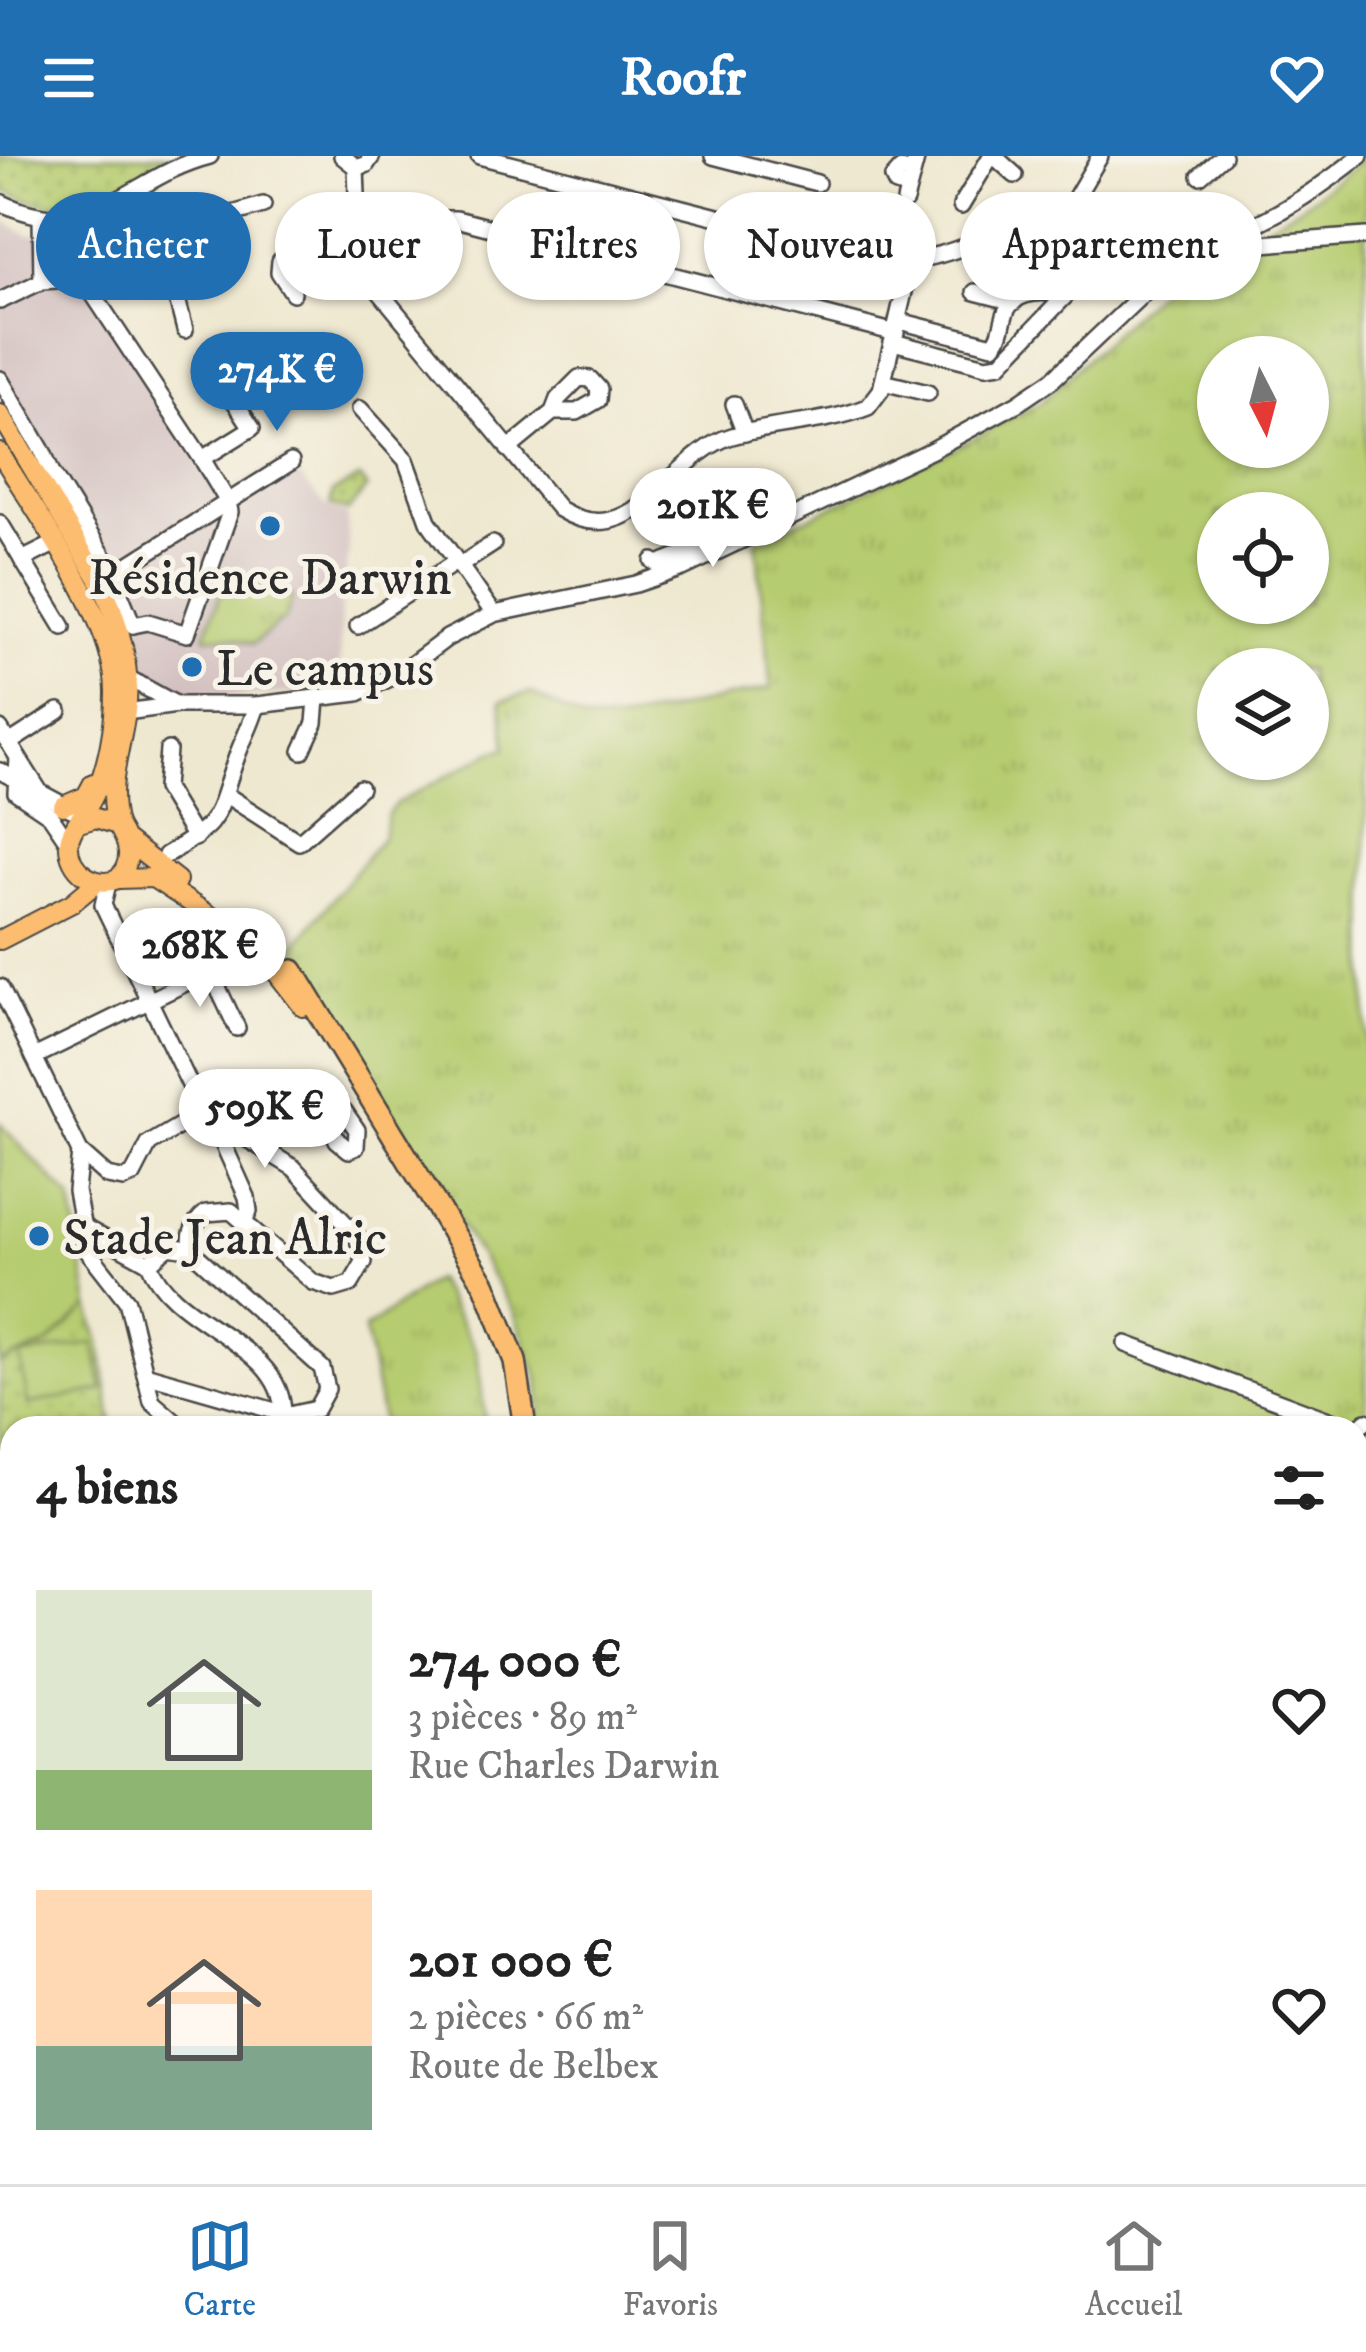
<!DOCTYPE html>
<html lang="fr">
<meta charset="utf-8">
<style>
:root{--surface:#fff;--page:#f2f2f2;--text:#222;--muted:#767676;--line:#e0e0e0;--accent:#1f6fb2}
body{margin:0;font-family:"IM FELL DW Pica",serif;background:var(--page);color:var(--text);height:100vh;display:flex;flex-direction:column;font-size:45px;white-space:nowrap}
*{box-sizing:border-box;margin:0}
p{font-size:39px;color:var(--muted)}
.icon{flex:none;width:66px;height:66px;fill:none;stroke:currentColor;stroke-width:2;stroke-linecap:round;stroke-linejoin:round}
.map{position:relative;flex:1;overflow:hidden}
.panel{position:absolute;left:0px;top:1260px;width:1368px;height:768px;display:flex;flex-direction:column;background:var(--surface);border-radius:36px 36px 0 0;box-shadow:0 3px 9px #0004}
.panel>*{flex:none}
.banner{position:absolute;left:36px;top:36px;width:1296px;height:108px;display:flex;gap:24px}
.needle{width:78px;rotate:174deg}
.buttons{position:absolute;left:1197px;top:180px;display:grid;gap:24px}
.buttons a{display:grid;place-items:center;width:132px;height:132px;border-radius:50%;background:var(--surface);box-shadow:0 3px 9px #0004;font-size:60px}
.price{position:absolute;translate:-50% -102px;padding:0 27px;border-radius:42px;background:#fff;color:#222;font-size:39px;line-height:78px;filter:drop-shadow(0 3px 6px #0008)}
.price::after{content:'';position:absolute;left:50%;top:72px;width:36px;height:27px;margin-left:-18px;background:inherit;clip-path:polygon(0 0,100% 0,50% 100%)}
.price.selected{background:var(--accent);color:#fff}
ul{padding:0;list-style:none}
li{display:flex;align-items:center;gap:36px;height:300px;padding:0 36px}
li span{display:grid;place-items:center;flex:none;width:336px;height:240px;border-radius:0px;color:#555}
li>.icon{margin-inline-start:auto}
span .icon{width:144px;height:144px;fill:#fffc;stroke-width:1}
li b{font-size:51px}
h2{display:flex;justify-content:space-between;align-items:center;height:144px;padding:0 36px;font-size:51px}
.pill{padding:0 42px;border-radius:54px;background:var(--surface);box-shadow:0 3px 9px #0004;font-size:42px;line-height:108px}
.pill.selected{background:var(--accent);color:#fff}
header{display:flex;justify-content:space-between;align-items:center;height:156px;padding:0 36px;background:var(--accent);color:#fff;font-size:54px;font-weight:700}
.menu{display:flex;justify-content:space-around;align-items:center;height:168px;border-top:3px solid var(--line);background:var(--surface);font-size:33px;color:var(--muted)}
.menu a{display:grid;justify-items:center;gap:6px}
.menu .selected{color:var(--accent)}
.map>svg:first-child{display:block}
.industrial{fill:#d2bfbf}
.grass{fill:url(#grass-tufts);stroke:#707c4e;stroke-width:3;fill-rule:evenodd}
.park{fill:url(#park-dots);stroke:#707c4e;stroke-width:3}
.garden{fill:#b6cc70;stroke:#707c4e;stroke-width:3}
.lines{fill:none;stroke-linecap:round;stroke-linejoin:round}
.minor-casing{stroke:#484744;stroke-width:20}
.major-casing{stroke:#484744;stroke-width:22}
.highway-casing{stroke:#484744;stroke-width:26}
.minor{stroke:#fff;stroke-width:15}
.major{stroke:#fcbd6f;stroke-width:18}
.highway{stroke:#fcbd6f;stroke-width:21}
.poi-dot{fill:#1f6fb2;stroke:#f7f3e8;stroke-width:4.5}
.labels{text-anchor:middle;stroke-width:10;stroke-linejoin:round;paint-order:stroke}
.poi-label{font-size:51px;fill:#2b2b2b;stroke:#f7f3e8;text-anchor:start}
</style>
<header><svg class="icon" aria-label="menu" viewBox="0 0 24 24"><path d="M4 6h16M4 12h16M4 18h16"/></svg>Roofr<svg class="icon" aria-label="heart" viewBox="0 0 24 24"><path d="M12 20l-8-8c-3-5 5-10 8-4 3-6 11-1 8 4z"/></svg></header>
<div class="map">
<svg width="1366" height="2028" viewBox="0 0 1366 2028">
<defs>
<pattern id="grass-tufts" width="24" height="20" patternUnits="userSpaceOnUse" patternTransform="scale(3)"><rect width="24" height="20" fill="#b6cc70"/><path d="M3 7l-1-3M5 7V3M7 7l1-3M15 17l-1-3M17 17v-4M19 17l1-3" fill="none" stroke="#9daf61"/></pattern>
<pattern id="park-dots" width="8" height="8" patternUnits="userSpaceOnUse" patternTransform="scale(3)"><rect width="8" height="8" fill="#b6cc70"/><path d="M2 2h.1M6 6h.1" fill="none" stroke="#9daf61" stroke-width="1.8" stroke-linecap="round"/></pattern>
</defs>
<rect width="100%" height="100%" fill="#f7f3e8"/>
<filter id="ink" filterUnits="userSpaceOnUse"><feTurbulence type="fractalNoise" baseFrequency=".00833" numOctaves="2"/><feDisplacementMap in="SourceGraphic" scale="24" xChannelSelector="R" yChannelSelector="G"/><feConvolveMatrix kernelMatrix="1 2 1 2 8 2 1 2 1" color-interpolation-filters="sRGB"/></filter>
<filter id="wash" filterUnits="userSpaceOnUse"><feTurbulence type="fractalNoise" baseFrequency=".004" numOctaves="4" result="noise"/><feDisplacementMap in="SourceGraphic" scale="48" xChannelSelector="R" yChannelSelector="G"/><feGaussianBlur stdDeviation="2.7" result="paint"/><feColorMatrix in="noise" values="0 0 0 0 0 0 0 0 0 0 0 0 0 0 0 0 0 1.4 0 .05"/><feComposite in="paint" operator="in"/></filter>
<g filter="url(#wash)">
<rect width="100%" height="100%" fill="#efe8d0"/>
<!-- industrial -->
<path class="industrial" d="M0,63l29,16 71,-2 3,65 117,199 63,-38 45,49 19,7 2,35 -8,56 -2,85 -162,8 -34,-21 -24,-85 -119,-197z"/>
<!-- grass -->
<g class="grass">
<path d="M1366,1v2027h-688l8,-12h670v-744h-815l-2,-49 -26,-68 -220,-363 89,-110 6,-24 9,-11 95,-51 15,-4 -6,-47 30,-8 54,28h35l151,-33 -15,-146 196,-92 89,-48 124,-118 134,-77zM1218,201h90v90h-90zM1218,357h90v90h-90zM1218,513h90v90h-90z"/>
<path d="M227,419l66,21 -8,23 -32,25 -23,-7 -25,-1z"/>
<path d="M435,1123l42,73 9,76h-108l5,-3 -18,-96z"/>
<path d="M0,1719l12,3v294h385l3,12h-400z"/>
</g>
<!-- park -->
<g class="park">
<path d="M0,0h171c-66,35 -95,70 -171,33z"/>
<path d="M360,322l7,9 -19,24 -18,-6 3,-13z"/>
<path d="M0,968l81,123 3,43 16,52 13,86h-101v253l-12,-26z"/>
</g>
<!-- garden -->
<g class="garden">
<path d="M0,968l72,76 17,106 -41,38 -48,19z"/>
<path d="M94,1187l9,47 -75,14 -8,-48z"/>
</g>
</g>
<g filter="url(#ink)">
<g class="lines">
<defs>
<g id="minor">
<path d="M342,0l14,11 10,-2 6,-9"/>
<path d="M479,0l407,104c60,6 112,-34 171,-44 48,-8 101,18 147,27"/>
<path d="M713,0l104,27"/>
<path d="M994,0l21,19"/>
<path d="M356,11l3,82 6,25 194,235c76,48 111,-55 173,-73 44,-13 93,-12 136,-29l13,-17 30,-128"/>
<path d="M1200,20l23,-20"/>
<path d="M908,32l-12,-4 -3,-6 8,-9 11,3"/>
<path d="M905,45l12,-45"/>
<path d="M0,46c94,46 127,-25 210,-46"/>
<path d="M961,50l30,-50"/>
<path d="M1072,58l4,-17 24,-41"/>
<path d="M41,61l1,64"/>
<path d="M359,63h97l440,114"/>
<path d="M1227,82l21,7 118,-9"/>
<path d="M91,124l2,14 109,165 26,43 2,10 -43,122 -39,-12 -15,3"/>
<path d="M174,131l11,43"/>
<path d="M975,136l39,10"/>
<path d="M293,137l-14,-21 1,-11 35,-31 44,-2"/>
<path d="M0,145l42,-20 98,-7 26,12h11l38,-60 14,-11 34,-10"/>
<path d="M899,165l94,24c11,-11 8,-25 15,-37 10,-18 41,-18 56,-11"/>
<path d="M893,186l93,24 14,-2 114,-119"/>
<path d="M0,223l43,73 9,21 55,89 26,63"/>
<path d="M883,226l45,11"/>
<path d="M734,248l11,29"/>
<path d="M360,253l46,51 22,61 66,93"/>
<path d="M508,293l45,-37 5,-13 21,-21 11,1 9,10 -1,11 -21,12h-24"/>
<path d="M202,303l50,-31 -32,-49"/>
<path d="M0,367l63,104"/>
<path d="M22,404l32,-16"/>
<path d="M653,405l5,3 81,-32 10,-14"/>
<path d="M459,410l34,-22"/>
<path d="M114,418l177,-112"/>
<path d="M358,470l98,-64"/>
<path d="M128,522l49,27"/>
<path d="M126,556l51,-7h80l101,-12 41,-19 48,-36 47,-24 142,-30 47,-16 249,-118 86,-47 34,-23 96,-91 54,-36 2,-10c56,-13 112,-52 156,-87"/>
<path d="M0,573l40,63"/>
<path d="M9,587l50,-32"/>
<path d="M168,594l-3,38 30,50"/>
<path d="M302,595l13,-28 2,-24"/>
<path d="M18,602l-2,34 34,23 19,28"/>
<path d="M0,615l71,38"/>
<path d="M226,639l73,47 61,-54"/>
<path d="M166,699c59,-35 48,-36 70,-96 6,-18 16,-35 21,-54"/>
<path d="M108,727l-5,22 100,207 91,56 63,68 7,26 -13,22 -17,5 -21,-7 -82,-71 -25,2c-14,11 -20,27 -9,43l125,112 5,21 -11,20 -27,6 -144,-41"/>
<path d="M210,815l27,57"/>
<path d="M0,831l80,165 27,24 16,3 10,-4 16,-31 54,-32"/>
<path d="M34,901l176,-86 29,-17 7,-13"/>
<path d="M212,963l35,78 2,14 -5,9"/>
<path d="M233,975l16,-24 95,4 13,19 -1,17 -7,3 -12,-10 -7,-16"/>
<path d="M80,996l-4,39 11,59 40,51 25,101 30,26"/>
<path d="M82,1070l67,37 20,-17 24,4"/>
<path d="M149,1107c22,62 134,79 134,151"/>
<path d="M1126,1188l224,84"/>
<path d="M1356,1274l10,-9"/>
<path d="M1356,1427l8,4"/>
<path d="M0,1531l12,-1"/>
<path d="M0,1647l12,-2"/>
<path d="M535,2016l13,12"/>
<path d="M482,2028l43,-12"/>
</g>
<g id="major">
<path d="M0,258l104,174c16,39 28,80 22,123 -5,40 -20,73 -9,114"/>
<path d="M0,297c38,64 116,167 115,240 0,31 -7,73 -20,100 -6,16 -24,33 -26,49 -2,28 26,47 49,37 16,-19 11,-35 -1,-54l-21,-7 -17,5"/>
<path d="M63,650l23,-10 7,-13"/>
<path d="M127,685l50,39"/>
<path d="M118,723l35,-1 79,52 30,24 41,53"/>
<path d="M0,784l72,-37 24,-20"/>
</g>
<g id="highway">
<path d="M293,815l192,314 30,76 10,67"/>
<path d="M419,2028l13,-5 21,5"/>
</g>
</defs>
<!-- minor casing -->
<use href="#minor" class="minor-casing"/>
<!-- major casing -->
<use href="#major" class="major-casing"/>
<!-- highway casing -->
<use href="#highway" class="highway-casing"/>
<!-- minor -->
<use href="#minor" class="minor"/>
<!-- major -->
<use href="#major" class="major"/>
<!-- highway -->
<use href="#highway" class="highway"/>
</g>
</g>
<!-- markers -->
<g class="poi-dot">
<circle cx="270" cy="370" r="12"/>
<circle cx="192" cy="511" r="12"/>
<circle cx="39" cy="1080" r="12"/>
</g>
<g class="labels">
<!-- poi labels -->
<g class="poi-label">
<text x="270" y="438" text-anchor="middle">Résidence Darwin</text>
<text x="216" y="529">Le campus</text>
<text x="63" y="1098">Stade Jean Alric</text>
</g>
</g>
</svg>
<div class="buttons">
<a><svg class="needle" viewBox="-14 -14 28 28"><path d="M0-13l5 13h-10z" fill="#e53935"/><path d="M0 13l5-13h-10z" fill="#767676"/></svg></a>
<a><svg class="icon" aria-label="locate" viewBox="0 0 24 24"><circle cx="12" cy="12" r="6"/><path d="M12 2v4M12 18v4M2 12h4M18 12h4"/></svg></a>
<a><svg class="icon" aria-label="layers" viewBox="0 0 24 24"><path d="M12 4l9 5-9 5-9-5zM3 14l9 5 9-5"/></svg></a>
</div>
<b class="price selected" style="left:277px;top:278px">274K €</b>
<b class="price" style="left:713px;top:414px">201K €</b>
<b class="price" style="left:200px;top:854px">268K €</b>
<b class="price" style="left:265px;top:1015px">509K €</b>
<div class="banner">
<a class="pill selected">Acheter</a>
<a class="pill">Louer</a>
<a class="pill">Filtres</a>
<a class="pill">Nouveau</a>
<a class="pill">Appartement</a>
</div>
<section class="panel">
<h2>4 biens<svg class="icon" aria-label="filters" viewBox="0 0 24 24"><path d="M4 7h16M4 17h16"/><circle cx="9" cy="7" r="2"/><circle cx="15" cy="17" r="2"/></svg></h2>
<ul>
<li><span style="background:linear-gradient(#dfe7d0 75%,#8fb573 0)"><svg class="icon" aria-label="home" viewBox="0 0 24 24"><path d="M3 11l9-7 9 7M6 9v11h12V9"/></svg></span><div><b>274 000 €</b><p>3 pièces · 89 m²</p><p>Rue Charles Darwin</p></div><svg class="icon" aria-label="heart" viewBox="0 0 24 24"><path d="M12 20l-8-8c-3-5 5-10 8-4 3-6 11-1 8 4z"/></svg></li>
<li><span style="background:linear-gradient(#ffd9b3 65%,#7fa58c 0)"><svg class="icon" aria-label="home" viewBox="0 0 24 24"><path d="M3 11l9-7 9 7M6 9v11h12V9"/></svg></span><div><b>201 000 €</b><p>2 pièces · 66 m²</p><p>Route de Belbex</p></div><svg class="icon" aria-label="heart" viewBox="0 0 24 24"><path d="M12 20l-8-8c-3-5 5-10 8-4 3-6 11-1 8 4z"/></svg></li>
</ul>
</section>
</div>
<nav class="menu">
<a class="selected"><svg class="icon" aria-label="map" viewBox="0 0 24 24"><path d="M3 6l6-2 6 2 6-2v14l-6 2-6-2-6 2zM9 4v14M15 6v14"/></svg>Carte</a>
<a><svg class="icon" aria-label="saved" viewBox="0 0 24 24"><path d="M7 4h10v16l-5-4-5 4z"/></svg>Favoris</a>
<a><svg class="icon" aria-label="home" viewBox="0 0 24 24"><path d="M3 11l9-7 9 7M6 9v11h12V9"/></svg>Accueil</a>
</nav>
